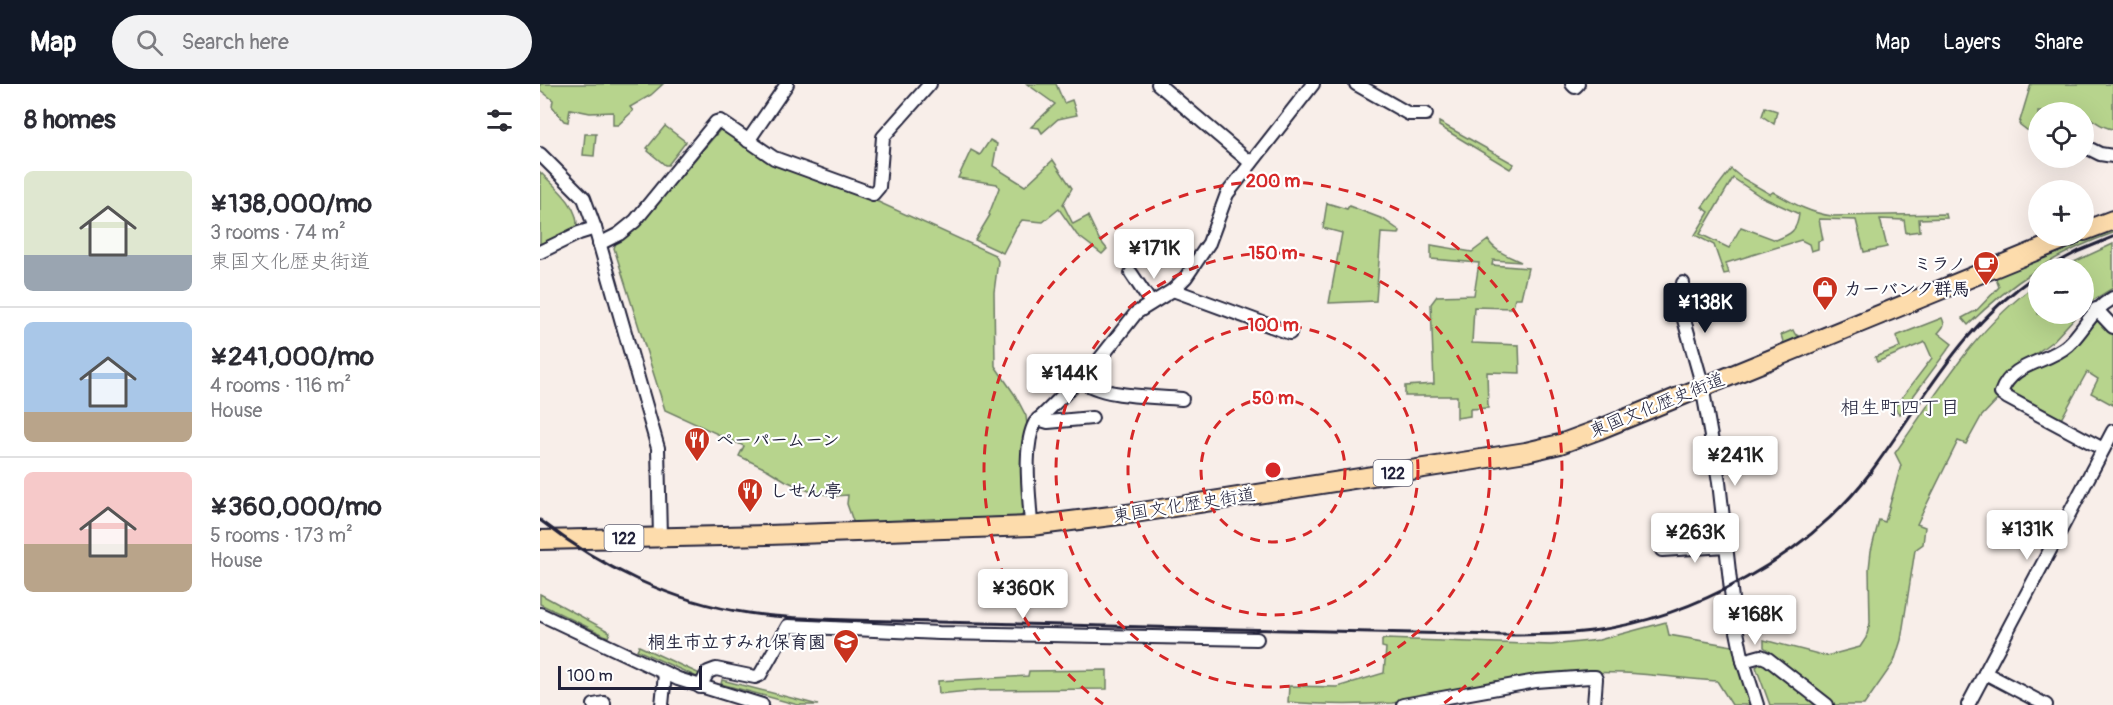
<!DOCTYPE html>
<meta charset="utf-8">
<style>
:root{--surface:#fff;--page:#f2f2f3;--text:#2b2b33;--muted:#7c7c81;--line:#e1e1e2;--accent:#111827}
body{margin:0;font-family:Pangolin,"Klee One",sans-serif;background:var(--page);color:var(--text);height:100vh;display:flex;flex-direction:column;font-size:22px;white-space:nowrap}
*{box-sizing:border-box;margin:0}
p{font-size:20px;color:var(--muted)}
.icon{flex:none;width:33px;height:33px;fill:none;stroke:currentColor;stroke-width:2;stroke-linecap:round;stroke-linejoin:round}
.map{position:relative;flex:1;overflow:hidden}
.sheet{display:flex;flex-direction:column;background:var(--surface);width:540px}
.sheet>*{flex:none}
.tools{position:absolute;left:1488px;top:18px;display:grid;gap:12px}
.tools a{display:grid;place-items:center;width:66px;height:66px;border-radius:50%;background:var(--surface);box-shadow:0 6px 24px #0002;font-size:30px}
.scale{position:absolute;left:18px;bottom:15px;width:144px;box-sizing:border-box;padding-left:6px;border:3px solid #22223b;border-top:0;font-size:16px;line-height:21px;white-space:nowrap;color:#22223b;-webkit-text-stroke:4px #fff;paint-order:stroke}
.price{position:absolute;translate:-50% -51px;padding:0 14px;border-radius:6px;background:#fff;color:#222;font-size:20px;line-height:39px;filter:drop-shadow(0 2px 3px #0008)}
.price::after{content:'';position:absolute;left:50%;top:36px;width:18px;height:14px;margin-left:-9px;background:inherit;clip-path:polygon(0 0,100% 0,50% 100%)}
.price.active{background:var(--accent);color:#fff}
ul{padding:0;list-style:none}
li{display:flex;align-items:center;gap:18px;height:150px;padding:0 24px}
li+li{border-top:2px solid var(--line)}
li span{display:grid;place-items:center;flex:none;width:168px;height:120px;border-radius:9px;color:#555}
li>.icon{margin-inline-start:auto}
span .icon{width:72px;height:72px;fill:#fffc;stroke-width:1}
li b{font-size:26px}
h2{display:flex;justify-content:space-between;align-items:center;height:72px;padding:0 24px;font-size:26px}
header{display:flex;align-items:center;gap:36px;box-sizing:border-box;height:84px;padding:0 30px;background:var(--accent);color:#fff}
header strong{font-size:28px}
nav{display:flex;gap:33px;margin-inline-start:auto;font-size:21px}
.search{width:420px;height:54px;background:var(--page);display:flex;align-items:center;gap:15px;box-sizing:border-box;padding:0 21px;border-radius:33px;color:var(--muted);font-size:22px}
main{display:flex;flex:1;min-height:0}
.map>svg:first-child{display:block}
.green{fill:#b7d48d;stroke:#6c7b64;stroke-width:1.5;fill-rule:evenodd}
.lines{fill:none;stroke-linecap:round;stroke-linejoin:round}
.minor-casing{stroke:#22223b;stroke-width:16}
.highway-casing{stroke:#22223b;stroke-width:22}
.minor{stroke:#fff;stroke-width:12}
.highway{stroke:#fddcac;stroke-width:18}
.rail{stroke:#22223b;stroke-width:3}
.ring{fill:none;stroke:#d62828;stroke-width:3;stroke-dasharray:10 8}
.labels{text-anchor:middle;stroke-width:4.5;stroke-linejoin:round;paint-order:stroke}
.shield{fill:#fff;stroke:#646476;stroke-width:1.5}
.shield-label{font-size:16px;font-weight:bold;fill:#22223b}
.poi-label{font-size:18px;font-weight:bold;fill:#22223b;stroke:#fff;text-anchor:start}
.street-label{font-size:18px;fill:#22223b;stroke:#fff}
.neighbourhood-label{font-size:20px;fill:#22223b;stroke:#fff}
.centre{fill:#d62828;stroke:#fff;stroke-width:3}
.ring-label{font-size:18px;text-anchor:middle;font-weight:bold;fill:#d62828;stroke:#fff;stroke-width:4.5;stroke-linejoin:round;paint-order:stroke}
</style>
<header>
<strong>Map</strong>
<div class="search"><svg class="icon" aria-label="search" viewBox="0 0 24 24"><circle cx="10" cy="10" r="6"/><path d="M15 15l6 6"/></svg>Search here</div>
<nav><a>Map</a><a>Layers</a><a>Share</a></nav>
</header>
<main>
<section class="sheet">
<h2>8 homes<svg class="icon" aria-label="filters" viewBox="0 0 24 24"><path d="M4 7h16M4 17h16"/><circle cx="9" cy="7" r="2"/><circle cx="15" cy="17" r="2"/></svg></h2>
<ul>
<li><span style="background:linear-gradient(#dfe7d0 70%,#9aa5b1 0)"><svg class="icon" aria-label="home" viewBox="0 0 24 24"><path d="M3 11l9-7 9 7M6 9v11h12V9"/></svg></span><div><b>¥138,000/mo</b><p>3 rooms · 74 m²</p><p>東国文化歴史街道</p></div></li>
<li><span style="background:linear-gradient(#a9c7e8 75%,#b9a48a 0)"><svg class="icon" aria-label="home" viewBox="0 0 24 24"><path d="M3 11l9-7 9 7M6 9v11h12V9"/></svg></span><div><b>¥241,000/mo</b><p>4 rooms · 116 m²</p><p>House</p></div></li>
<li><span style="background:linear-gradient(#f6c9c9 60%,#b9a48a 0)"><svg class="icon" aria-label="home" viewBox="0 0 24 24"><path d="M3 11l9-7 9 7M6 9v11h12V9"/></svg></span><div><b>¥360,000/mo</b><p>5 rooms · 173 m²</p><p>House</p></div></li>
</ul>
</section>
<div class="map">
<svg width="1573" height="621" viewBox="0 0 1573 621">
<rect width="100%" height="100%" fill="#f8eee9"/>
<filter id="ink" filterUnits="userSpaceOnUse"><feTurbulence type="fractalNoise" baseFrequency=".0167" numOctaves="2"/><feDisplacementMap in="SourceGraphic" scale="12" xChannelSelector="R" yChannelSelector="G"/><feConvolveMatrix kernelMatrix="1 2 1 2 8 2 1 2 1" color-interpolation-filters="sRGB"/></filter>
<g filter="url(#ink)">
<!-- green -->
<g class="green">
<path d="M0,0h123l-12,11 -21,12 3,4 -15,14h-5v-13l-23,1 -20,-4 -2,13 -4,-1 -12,-15 1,-6 -13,-10z"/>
<path d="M487,0h29l8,19 8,-3 5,15 -19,4 -16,14 -3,-5 -8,-1 24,-23z"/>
<path d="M1491,0h82v45c-12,-1 -19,-10 -29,-14v-3h-46v21l-11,-3 -8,-6z"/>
<path d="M1225,23l12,4 -3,13 -12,-8z"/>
<path d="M899,38l75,42 -4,5 -71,-43z"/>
<path d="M125,42l21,16 -18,23h-3l-17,-14 1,-2 -2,-1z"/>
<path d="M180,46l275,125 3,6 -4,31 1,74 20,29 11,21 1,9 -4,16v73l-3,3 -45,4 -121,3 -7,-20 1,-9 -14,1 -25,-5 -23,-10 -18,-11 -29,-14 5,-10 -79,-36 -51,-162 2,-5 24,-19z"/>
<path d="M45,50h11l-2,22 -11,-1z"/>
<path d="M450,56l7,4 -4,22 32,20 28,-26 19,28 -9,16 10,20 15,-8 11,23 8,10 -5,5 -25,-19 -18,-26 -16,13 -21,-2 -6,8 -13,25 -28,-13 15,-25 -1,-1 10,-26 -2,-4 -39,-6 13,-28 9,5z"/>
<path d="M1191,85l11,9 28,16 3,-2c20,11 36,21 59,24l114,-2 1,4 -28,1 1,12 -14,2 -2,-13 -24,-1 7,28 -23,5 -8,-32 -37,-1 4,21 -5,1v8l-7,2 -2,-7 -8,-4 -75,23 3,10 -5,1 -10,-29 -19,-10 14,-23 -7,-5zM1193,94l27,18 39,18c-2,17 -8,20 -23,26l-35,-13 -12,21 -29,-14z"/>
<path d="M0,88c15,15 39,33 37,56l-37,17z"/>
<path d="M787,119l20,6 2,-3 34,13 17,12 -1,3 -18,-1 -5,68 -47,2 13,-70 -19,-5z"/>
<path d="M1573,144v5c-58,20 -102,50 -145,92l-6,-7 15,-8 22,-23 -4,-11z"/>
<path d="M948,156c7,12 21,16 33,22l-28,-2 -1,5 36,3 -7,30h-6l-2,10 -39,-1 -2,36 47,2 1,28 -33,-1 1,36 -18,1v7l-13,2v-22h-52v-10l29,-2 -3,-80 6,-8 37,-1 5,-32 -48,-4v-14l41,7z"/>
<path d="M1573,160v44l-23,14 -6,7v-41h-23z"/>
<path d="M1498,199v31h40l-24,26 -49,37 -8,23 -16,17 -15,27 -8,-3 -41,83 8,3 -2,17 -8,6 -14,90 -7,22 -30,43h-29l-71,-58v-7l62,16 34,-9 6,-9 4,-15 -1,-54 2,-18 8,-31 6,2 16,-57 -6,-12c43,-61 81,-126 143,-170z"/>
<path d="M1402,234c4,8 1,9 -4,15l14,11 -52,70 -6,-6 38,-50 -7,-16 -48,20 -2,-5 25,-10 -4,-11z"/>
<path d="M1559,235l14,15v71l-22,-12 7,-14 -11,-7 -27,49 -54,-28 3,-9 83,-64z"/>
<path d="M1253,246l2,4 7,4 -18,7 -3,-10z"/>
<path d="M0,510l70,38 -2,5 -68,-33z"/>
<path d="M1126,538l3,13 63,11 19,59h-19l-15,-24c-45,-3 -100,-12 -145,-7 -61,6 -119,23 -180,29 -35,2 -70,2 -104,-1l1,-16 48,1 47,-14 2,-25 -4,-1v-7l3,-1 166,6 48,-5z"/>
<path d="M99,562l61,28 -3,3 -60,-27z"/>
<path d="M1223,578l54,43h-47l-14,-38z"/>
<path d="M567,586v19l-129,1 -39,4 -1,-13 90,-5 1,-5z"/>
<path d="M182,596l96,25h-20l-77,-21z"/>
</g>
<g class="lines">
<defs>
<g id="minor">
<path d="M618,0l93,79"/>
<path d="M816,0l53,30h17"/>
<path d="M1032,0l3,3 3,-3"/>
<path d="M208,57l39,-57"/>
<path d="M1544,62l16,8 13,2"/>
<path d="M0,70l44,44 11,30 63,220 2,89"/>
<path d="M59,160l20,-10 16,-13 81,-99 4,-1 54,37 99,36 6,-7 4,-50 47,-53"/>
<path d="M0,168l39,-19 16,-5"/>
<path d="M591,189l20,30"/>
<path d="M1143,199v33l18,64 18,102 15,135 9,44 14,44"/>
<path d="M633,206l117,43"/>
<path d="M1556,225l17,18"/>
<path d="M540,295c21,19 74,17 102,20"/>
<path d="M498,335l10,3 44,-4"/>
<path d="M1563,365l-95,-51 -7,-5c11,-32 46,-29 67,-48 18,-17 21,-33 45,-47"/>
<path d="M491,442c-1,-28 -9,-79 4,-103l64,-63 37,-47 37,-23 13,-13 23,-34 18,-49 86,-110"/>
<path d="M1122,466l64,-4"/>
<path d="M0,530l138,65 84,26"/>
<path d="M1203,577l18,-5 7,3 59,46"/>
<path d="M1445,589l61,32"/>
<path d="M160,603l8,-15 8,-3 39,8 5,-2 28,-49 151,7 318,6"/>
<path d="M54,621l10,-2v2"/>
<path d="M122,621l3,-31"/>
<path d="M863,621l133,-24 54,-4h5l1,2 -2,26"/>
<path d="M1428,621l145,-274"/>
</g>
<g id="highway">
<path d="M1544,147l29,-11"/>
<path d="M0,456l228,-5 263,-9 104,-13 391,-61 34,-8 38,-14 474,-194"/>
</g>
</defs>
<!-- minor casing -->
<use href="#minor" class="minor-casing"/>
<!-- highway casing -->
<use href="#highway" class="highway-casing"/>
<!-- minor -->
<use href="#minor" class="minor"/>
<!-- highway -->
<use href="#highway" class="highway"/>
<!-- rail -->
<g class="rail">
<path d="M1507,184l32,-17 34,-14"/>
<path d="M0,436c60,47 132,82 208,93 33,5 67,6 101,7l652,15c30,0 60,0 91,-4 101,-13 216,-75 278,-158 56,-75 88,-145 168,-199"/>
</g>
</g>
</g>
<!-- distance rings -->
<g class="ring">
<circle cx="733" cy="386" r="72"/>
<circle cx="733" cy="386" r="145"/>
<circle cx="733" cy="386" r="217"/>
<path d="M563 620A289 289 0 1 1 903 620"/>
</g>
<!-- icons -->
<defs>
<symbol id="cafe-pin" viewBox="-11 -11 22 30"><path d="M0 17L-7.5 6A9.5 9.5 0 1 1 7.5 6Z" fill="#c8321e" stroke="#fff"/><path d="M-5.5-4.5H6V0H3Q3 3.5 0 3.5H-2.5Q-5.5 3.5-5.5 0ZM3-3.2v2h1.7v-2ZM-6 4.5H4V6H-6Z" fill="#fff"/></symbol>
<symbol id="shop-pin" viewBox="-11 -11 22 30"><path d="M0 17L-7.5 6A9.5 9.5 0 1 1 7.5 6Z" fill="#c8321e" stroke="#fff"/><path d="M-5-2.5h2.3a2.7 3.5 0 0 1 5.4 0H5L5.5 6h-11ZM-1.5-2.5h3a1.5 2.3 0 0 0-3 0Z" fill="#fff"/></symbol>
<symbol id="restaurant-pin" viewBox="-11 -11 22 30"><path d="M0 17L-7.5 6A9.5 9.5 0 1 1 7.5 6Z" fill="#c8321e" stroke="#fff"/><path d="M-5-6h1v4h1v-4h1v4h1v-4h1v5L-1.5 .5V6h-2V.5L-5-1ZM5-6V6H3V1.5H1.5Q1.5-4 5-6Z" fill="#fff"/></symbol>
<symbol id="school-pin" viewBox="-11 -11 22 30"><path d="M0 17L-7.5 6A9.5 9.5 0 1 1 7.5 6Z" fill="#c8321e" stroke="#fff"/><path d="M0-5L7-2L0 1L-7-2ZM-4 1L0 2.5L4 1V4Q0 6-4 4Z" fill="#fff"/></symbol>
</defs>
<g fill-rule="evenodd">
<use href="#cafe-pin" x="1431" y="165" width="30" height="40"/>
<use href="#shop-pin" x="1270" y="190" width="30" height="40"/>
<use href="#restaurant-pin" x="142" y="341" width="30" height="40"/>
<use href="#restaurant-pin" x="195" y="392" width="30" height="40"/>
<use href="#school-pin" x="291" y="543" width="30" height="40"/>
</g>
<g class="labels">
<!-- shield labels -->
<g class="shield">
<rect x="833.5" y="376" width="39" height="26" rx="4.5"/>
<rect x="64.5" y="441" width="39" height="26" rx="4.5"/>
</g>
<g class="shield-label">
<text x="853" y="395">122</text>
<text x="84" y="460">122</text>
</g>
<!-- poi labels -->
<g class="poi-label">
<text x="1426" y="186" text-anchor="end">ミラノ</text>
<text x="1304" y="211">カーバンク群馬</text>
<text x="176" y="362">ペーパームーン</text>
<text x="230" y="413">しせん亭</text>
<text x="286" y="564" text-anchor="end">桐生市立すみれ保育園</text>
</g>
<!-- street labels -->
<g class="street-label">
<text transform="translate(1117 321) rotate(-22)" y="6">東国文化歴史街道</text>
<text transform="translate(644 421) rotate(-9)" y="6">東国文化歴史街道</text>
</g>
<!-- neighbourhood labels -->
<g class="neighbourhood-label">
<text x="1360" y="330">相生町四丁目</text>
</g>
</g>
<circle cx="733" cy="386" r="9" class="centre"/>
<g class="ring-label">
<text x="733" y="103">200 m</text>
<text x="733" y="175">150 m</text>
<text x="733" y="247">100 m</text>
<text x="733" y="320">50 m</text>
</g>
</svg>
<div class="tools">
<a><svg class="icon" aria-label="locate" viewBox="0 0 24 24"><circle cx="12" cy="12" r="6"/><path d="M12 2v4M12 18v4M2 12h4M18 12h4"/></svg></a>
<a>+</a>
<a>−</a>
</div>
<div class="scale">100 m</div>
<b class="price" style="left:614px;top:196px">¥171K</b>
<b class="price active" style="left:1165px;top:250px">¥138K</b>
<b class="price" style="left:529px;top:321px">¥144K</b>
<b class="price" style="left:1195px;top:403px">¥241K</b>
<b class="price" style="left:1487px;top:477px">¥131K</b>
<b class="price" style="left:1155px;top:480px">¥263K</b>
<b class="price" style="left:483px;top:536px">¥360K</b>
<b class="price" style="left:1215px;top:562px">¥168K</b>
</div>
</main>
